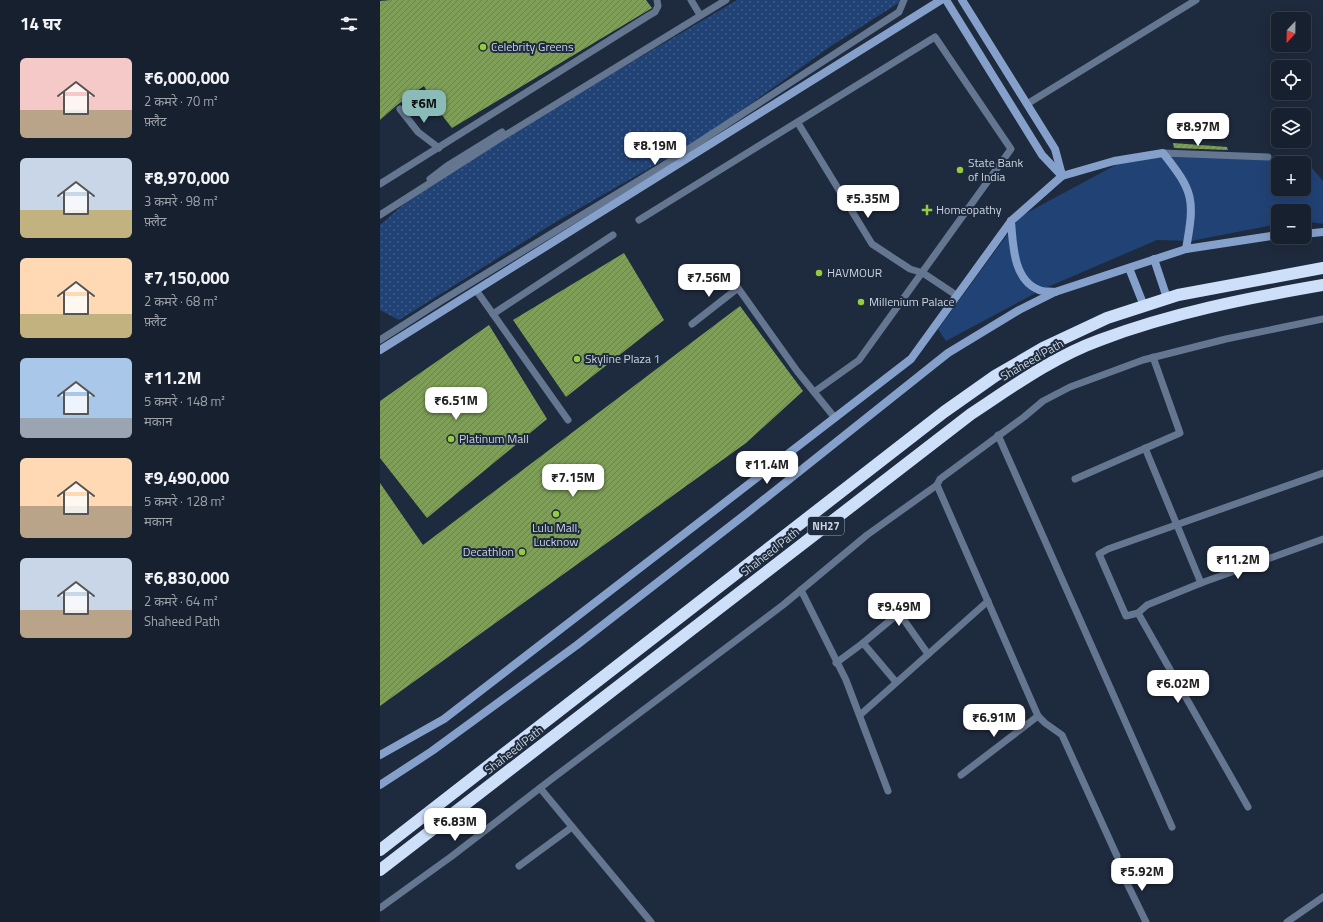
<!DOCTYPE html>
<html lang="hi">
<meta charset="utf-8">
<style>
:root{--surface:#16202e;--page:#232d3a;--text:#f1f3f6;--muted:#9ea3aa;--line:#353e4a;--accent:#8bbbb9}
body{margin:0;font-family:"Titillium Web","Noto Sans Devanagari",sans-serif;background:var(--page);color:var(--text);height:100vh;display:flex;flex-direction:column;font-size:15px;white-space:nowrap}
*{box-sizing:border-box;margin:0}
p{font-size:13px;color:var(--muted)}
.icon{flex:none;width:22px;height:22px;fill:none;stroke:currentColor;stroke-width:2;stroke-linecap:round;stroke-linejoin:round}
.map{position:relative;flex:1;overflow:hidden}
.sheet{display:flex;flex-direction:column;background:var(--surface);width:380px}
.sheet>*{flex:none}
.needle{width:26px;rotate:202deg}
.fabs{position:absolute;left:891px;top:12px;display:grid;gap:8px}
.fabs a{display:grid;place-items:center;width:40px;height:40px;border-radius:6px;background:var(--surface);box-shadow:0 4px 16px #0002,0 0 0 1px var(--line);font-size:20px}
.price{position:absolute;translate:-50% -34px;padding:0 9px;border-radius:8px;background:#fff;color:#222;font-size:13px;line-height:26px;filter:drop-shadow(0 1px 2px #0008)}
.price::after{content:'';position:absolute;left:50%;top:24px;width:12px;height:9px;margin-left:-6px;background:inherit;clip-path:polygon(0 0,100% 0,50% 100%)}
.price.current{background:var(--accent);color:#111}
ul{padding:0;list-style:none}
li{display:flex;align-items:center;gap:12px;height:100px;padding:0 20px}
li span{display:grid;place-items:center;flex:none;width:112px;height:80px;border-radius:6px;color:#555}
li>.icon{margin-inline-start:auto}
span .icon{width:48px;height:48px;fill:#fffc;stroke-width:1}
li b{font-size:17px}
h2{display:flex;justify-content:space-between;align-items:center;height:48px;padding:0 20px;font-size:17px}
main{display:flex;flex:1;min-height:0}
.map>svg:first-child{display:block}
.green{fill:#214275;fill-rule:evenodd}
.garden{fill:url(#garden-dots)}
.building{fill:url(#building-hatch)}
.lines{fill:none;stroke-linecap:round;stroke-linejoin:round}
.street{stroke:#647690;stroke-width:7}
.secondary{stroke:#85a1cb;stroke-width:8}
.highway{stroke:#cedffa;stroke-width:12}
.poi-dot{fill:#93cd3d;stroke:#1e2a3d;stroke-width:1.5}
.labels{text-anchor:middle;stroke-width:4;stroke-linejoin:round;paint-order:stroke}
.shield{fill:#1e2a3d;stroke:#96a0ae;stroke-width:1}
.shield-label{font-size:11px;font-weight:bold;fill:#cad3df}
.poi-label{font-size:12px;fill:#cad3df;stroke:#1e2a3d;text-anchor:start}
.street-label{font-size:12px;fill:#cad3df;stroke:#1e2a3d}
</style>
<main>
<section class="sheet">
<h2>14 घर<svg class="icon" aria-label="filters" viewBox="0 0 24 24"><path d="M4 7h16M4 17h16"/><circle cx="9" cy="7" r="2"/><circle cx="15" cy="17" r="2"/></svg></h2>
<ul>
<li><span style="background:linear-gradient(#f6c9c9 65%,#b9a48a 0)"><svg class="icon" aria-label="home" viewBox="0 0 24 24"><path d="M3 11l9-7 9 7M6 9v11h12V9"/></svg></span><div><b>₹6,000,000</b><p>2 कमरे · 70 m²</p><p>फ़्लैट</p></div></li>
<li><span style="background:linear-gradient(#c9d6e8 65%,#c2b280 0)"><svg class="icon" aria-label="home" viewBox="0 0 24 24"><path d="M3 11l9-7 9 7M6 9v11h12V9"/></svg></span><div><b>₹8,970,000</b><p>3 कमरे · 98 m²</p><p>फ़्लैट</p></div></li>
<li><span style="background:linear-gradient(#ffd9b3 70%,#c2b280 0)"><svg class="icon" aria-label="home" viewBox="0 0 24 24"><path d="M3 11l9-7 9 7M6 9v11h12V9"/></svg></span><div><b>₹7,150,000</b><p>2 कमरे · 68 m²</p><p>फ़्लैट</p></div></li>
<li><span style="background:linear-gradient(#a9c7e8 75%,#9aa5b1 0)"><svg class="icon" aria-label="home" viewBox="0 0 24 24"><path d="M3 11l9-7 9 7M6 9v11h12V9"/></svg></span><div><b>₹11.2M</b><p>5 कमरे · 148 m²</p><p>मकान</p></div></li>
<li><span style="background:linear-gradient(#ffd9b3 60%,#b9a48a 0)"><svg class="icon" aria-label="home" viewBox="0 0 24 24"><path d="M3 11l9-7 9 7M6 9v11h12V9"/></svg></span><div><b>₹9,490,000</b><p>5 कमरे · 128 m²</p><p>मकान</p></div></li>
<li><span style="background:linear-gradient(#c9d6e8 65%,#b9a48a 0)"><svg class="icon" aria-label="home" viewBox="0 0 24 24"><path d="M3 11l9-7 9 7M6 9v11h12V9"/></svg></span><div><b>₹6,830,000</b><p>2 कमरे · 64 m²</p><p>Shaheed Path</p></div></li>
</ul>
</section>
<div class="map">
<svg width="943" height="922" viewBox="0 0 943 922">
<defs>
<pattern id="garden-dots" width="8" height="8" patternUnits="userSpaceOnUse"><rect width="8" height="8" fill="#214275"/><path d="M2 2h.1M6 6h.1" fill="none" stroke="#405c88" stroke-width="1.8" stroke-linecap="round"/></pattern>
<pattern id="building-hatch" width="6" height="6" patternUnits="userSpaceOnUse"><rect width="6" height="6" fill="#7f9f59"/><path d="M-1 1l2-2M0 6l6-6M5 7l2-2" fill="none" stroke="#6b8252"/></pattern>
</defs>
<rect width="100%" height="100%" fill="#1e2a3d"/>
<!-- green -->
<path class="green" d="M754,155h65l108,7 16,19v43l-19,-3v-10h-26v13l-87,17 -34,-1 -114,49 -97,52 -8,-12 83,-113zM898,163h26v26h-26z"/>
<!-- garden -->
<path class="garden" d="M357,0h162l1,2 -69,44 -122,88 -155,89 -155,97 -19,-10v-85l49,-43z"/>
<!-- building -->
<g class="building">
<path d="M11,0h255l6,8 -200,120 -18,-23 -10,-19 -27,19 -17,15v-119z"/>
<path d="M793,143l54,4 1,3 -54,-2z"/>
<path d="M244,253l40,67 -98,77 -53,-77z"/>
<path d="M360,306l63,85 -57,52 -366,263v-223l43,62z"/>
<path d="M109,325l58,94 -120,99 -47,-60v-57z"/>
</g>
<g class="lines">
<!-- street -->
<g class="street">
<path d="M311,0l9,15"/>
<path d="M647,104l169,-104"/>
<path d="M20,109l18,23 21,16"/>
<path d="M418,123l74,121 38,25 13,4 33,22"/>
<path d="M783,153l105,4"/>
<path d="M50,179l17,-13 55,-34"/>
<path d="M0,184l268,-168 7,-4 3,-6 -1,-6"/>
<path d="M0,215l119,-76 227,-139"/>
<path d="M259,220l296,-183 76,112 -152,211 -45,32"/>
<path d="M96,290l92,130"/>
<path d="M113,314l120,-79"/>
<path d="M312,324l46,-36 59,83 38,47"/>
<path d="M0,340l61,-39 223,-136 235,-153 5,-12"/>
<path d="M618,435l174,392"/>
<path d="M765,448l56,135"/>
<path d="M695,479l105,-46 -27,-76"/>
<path d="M557,485l101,231 7,7 17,12 55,121"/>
<path d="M421,590l45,90 42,111"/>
<path d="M758,613l-12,3 -27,-62 9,-5 215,-76"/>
<path d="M483,643l36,-30 29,41"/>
<path d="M456,663l27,-20 33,39"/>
<path d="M480,715l128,-114"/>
<path d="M581,775l77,-59"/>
<path d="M160,788l111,134"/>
<path d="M868,807l-110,-194 9,-8 54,-22 122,-44"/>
<path d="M139,866l53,-39"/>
<path d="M741,871l25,51"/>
<path d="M0,908l72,-52 101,-78 230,-173 84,-70 70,-50 3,-6 84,-62 19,-16 27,-14 73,-27 83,-21 97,-20"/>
<path d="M907,922l36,-25"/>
</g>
<!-- secondary -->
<g class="secondary">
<path d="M566,0l96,155 20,21"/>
<path d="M582,0l93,149 7,26"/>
<path d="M631,221c2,23 2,59 28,69 4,2 11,1 16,2"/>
<path d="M924,234l19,-2"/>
<path d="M774,259l13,39"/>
<path d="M749,268l15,38"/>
<path d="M0,350l561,-350"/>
<path d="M0,755l64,-36 467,-360 100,-138 51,-45 52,-15 49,-8c31,39 32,46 23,96"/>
<path d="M0,785l52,-34 145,-106 170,-132 201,-160 71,-43 36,-18 131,-43 92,-14"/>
</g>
<!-- highway -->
<g class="highway">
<path d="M0,850l564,-438 51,-36 48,-28 64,-30 71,-23 145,-27"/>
<path d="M0,870l591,-456c41,-27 82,-57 129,-74 71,-27 148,-42 223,-55"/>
</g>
</g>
<!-- markers -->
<g class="poi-dot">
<circle cx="103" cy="47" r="4"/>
<circle cx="580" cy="170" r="4"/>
<path d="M545 204h4v4h4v4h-4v4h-4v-4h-4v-4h4z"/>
<circle cx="439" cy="273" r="4"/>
<circle cx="481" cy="302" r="4"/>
<circle cx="197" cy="359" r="4"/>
<circle cx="71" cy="439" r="4"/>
<circle cx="176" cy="514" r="4"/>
<circle cx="142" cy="552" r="4"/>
</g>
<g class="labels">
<!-- shield labels -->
<rect class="shield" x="428" y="517" width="36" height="18" rx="3"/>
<g class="shield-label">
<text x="446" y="530">NH27</text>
</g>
<!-- poi labels -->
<g class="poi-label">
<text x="111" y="51">Celebrity Greens</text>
<text x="588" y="167">State Bank<tspan x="588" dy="14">of India</tspan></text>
<text x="556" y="214">Homeopathy</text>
<text x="447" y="277">HAVMOUR</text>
<text x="489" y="306">Millenium Palace</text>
<text x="205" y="363">Skyline Plaza 1</text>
<text x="79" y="443">Platinum Mall</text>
<text x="176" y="532" text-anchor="middle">Lulu Mall,<tspan x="176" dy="14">Lucknow</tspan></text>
<text x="134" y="556" text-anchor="end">Decathlon</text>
</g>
<!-- street labels -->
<g class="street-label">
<text transform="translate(652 360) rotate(-30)" y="4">Shaheed Path</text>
<text transform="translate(390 552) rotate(-38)" y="4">Shaheed Path</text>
<text transform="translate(134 750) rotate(-38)" y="4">Shaheed Path</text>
</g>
</g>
</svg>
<div class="fabs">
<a><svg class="needle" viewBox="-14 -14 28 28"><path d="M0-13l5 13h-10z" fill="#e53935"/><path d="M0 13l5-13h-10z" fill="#9ea3aa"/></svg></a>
<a><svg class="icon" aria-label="locate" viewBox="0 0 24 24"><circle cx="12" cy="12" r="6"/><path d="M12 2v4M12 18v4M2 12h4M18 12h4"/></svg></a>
<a><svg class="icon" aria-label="layers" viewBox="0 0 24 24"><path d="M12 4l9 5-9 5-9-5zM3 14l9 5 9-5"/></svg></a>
<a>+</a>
<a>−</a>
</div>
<b class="price current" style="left:44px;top:124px">₹6M</b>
<b class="price" style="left:818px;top:147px">₹8.97M</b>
<b class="price" style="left:275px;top:166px">₹8.19M</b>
<b class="price" style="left:488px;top:219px">₹5.35M</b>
<b class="price" style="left:329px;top:298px">₹7.56M</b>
<b class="price" style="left:76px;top:421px">₹6.51M</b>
<b class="price" style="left:387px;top:485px">₹11.4M</b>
<b class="price" style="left:193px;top:498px">₹7.15M</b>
<b class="price" style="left:858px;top:580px">₹11.2M</b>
<b class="price" style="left:519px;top:627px">₹9.49M</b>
<b class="price" style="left:798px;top:704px">₹6.02M</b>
<b class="price" style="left:614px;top:738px">₹6.91M</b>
<b class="price" style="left:75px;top:842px">₹6.83M</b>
<b class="price" style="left:762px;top:892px">₹5.92M</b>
</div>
</main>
